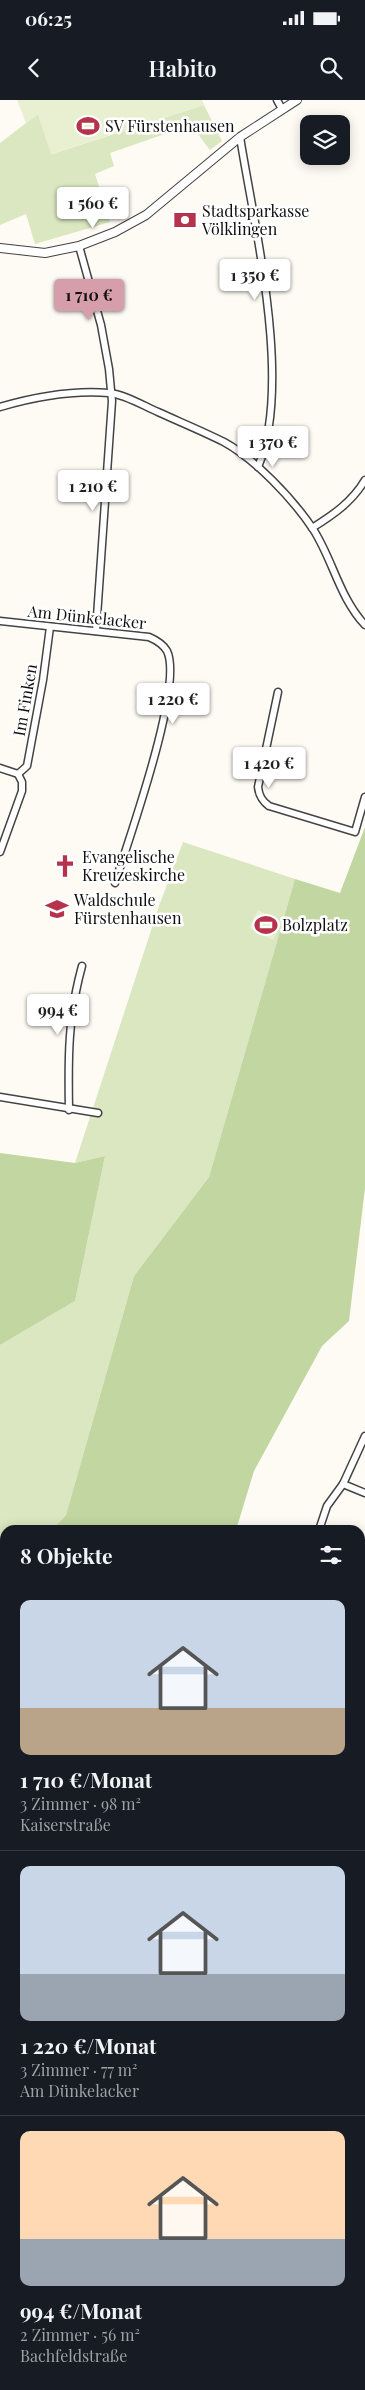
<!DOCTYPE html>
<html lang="de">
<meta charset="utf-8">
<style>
:root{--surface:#171b24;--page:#20242c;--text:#f1f3f6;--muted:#9ea1a6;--line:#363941;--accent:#d69daa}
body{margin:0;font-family:"Playfair Display",serif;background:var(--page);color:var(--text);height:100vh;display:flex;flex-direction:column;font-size:19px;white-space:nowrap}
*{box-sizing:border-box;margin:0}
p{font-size:16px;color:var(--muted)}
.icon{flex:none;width:28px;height:28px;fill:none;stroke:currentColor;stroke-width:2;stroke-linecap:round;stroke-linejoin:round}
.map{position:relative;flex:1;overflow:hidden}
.side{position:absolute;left:0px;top:1425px;width:365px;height:865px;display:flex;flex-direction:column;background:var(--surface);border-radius:15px 15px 0 0;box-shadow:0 2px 12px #0003}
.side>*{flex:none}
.fabs{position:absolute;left:300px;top:15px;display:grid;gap:10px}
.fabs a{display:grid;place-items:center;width:50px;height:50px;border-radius:10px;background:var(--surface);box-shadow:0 2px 12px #0003;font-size:25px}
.price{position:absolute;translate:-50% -42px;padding:0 11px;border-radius:5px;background:#fff;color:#222;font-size:16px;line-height:32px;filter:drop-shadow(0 1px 2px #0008)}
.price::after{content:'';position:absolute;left:50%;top:30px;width:15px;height:11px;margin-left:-8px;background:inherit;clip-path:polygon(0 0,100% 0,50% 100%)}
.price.selected{background:var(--accent);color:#111}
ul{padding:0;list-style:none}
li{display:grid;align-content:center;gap:10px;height:265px;padding:0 20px}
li+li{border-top:1px solid var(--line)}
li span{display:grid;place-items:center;height:155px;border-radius:10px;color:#555}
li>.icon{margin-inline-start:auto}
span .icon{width:90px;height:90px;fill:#fffc;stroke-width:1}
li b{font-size:21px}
h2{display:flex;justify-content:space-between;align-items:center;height:60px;padding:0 20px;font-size:21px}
.status{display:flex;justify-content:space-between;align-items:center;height:35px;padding:0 25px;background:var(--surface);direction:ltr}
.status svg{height:14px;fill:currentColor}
header{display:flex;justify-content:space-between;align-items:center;height:65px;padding:0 20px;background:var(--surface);font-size:22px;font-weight:600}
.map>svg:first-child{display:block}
.green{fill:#dae7c0}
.forest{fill:#c1d6a0}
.pitch{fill:#e9efd1}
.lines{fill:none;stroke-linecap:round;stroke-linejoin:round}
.minor-casing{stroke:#434343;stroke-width:9}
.tertiary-casing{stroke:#434343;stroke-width:10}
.secondary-casing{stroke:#323232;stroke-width:11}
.minor{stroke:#fff;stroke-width:6}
.tertiary{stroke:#fff;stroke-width:8}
.secondary{stroke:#f8e7b5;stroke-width:9}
.labels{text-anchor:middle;stroke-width:5;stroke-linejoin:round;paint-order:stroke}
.poi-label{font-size:16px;fill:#101010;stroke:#fff;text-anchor:start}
.street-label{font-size:16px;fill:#101010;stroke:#fff}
</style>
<div class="status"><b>06:25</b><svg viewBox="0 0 49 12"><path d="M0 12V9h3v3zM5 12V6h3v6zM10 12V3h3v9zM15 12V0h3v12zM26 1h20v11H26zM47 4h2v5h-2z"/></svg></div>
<header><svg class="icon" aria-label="back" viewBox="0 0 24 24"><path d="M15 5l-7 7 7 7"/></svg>Habito<svg class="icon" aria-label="search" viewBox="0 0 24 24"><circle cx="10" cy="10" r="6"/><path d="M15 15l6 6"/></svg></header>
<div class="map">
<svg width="365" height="2290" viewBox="0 0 365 2290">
<rect width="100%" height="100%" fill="#fefbf5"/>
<!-- green -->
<g class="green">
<path d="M204,5l18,36 -12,9 -19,-25 -81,28 4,13 -19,8 15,48 -75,22 -9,-30 -26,11v-82l38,-29 14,40z"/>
<path d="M183,742l112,37 -86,298 -75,99 -68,239 -14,15h-47v50l-5,5v-240l75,-44 30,-145 -30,7 84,-257z"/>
</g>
<!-- forest -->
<g class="forest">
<path d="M365,727v361l-16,133 -27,25 -68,125 -18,59h-184l14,-15 68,-239 75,-99 86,-298 45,14z"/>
<path d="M0,1053l75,10 30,-7 -30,145 -75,44z"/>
<path d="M5,1480v787h-5v-782z"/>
<path d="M360,1488l5,1v801h-222l-30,-5h247z"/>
</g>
<!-- pitch -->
<g class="pitch">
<path d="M17,0h185l2,5 -153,49 -13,-39 -12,8z"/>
<path d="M258,810l24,12 -9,18 -24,-12z"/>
</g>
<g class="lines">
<defs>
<g id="minor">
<path d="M277,0l5,9"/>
<path d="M240,37c14,88 53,248 18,330"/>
<path d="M79,146l22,79 8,44 3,32 -16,230"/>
<path d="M0,307c34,-10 73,-17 109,-14 15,1 35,13 49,19 22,10 44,19 66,30 31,17 69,57 89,87 20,31 26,68 52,96"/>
<path d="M312,428c21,-13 40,-26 53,-48"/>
<path d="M0,521l149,16c7,3 14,7 18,14 17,35 -39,190 -52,232"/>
<path d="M278,592l-20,95c1,9 4,14 11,19l86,26 10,-35"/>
<path d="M0,668l18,6"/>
<path d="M18,674l9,-8 16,-86 7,-53"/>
<path d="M0,752l22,-61v-9l-4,-8"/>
<path d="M0,997l98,16"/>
<path d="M69,1010c-1,-53 -1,-93 13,-144"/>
<path d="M343,1384l22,9"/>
<path d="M319,1430l8,-24 16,-22 22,-48"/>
</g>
<path id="tertiary" d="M0,148l45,5 34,-7 36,-14 31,-17 94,-78 57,-37"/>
<g id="secondary">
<path d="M0,2276l5,1"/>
<path d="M57,2285l28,5"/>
</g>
</defs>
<!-- minor casing -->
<use href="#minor" class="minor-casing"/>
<!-- tertiary casing -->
<use href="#tertiary" class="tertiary-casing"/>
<!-- secondary casing -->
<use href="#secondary" class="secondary-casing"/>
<!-- minor -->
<use href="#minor" class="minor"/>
<!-- tertiary -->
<use href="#tertiary" class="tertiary"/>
<!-- secondary -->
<use href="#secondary" class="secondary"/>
</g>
<!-- icons -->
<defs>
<symbol id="stadium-bare" viewBox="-9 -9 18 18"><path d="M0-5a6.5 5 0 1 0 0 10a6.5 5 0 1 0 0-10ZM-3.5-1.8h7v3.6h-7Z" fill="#b6334d" stroke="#fff" stroke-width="2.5" paint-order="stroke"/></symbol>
<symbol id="bank-bare" viewBox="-9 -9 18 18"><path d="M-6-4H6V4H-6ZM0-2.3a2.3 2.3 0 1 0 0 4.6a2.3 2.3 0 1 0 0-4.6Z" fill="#b6334d" stroke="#fff" stroke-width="2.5" paint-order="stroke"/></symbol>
<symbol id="church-bare" viewBox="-9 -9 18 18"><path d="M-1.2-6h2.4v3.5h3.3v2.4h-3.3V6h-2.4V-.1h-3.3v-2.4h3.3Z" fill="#b6334d" stroke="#fff" stroke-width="2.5" paint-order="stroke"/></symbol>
<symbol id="school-bare" viewBox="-9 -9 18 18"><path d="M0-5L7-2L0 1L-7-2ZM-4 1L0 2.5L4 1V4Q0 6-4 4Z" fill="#b6334d" stroke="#fff" stroke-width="2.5" paint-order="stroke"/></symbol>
</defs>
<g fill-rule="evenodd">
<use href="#stadium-bare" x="72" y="10" width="32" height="32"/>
<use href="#bank-bare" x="169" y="104" width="32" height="32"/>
<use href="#church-bare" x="49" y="750" width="32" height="32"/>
<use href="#school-bare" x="41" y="793" width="32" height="32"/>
<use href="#stadium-bare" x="250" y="809" width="32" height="32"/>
</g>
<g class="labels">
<!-- poi labels -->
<g class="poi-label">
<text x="105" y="32">SV Fürstenhausen</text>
<text x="202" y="117">Stadtsparkasse<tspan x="202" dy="18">Völklingen</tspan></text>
<text x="82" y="763">Evangelische<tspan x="82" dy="18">Kreuzeskirche</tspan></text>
<text x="74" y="806">Waldschule<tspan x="74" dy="18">Fürstenhausen</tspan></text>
<text x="282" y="831">Bolzplatz</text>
</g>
<!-- street labels -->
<g class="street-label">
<text transform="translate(87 517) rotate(6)" y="6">Am Dünkelacker</text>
<text transform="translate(25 600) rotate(-80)" y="6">Im Finken</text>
</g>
</g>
</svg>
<div class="fabs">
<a><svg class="icon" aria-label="layers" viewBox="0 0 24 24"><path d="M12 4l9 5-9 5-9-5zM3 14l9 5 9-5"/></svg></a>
</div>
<b class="price" style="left:93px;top:129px">1 560 €</b>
<b class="price" style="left:255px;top:201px">1 350 €</b>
<b class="price selected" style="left:89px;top:221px">1 710 €</b>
<b class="price" style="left:273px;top:368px">1 370 €</b>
<b class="price" style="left:93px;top:412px">1 210 €</b>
<b class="price" style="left:173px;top:625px">1 220 €</b>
<b class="price" style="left:269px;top:689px">1 420 €</b>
<b class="price" style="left:58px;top:936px">994 €</b>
<section class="side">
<h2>8 Objekte<svg class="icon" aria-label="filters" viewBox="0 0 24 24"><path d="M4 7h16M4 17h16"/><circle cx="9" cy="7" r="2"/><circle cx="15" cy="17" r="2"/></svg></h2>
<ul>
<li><span style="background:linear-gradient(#c9d6e8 70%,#b9a48a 0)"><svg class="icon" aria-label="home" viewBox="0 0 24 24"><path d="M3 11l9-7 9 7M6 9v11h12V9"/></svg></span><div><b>1 710 €/Monat</b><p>3 Zimmer · 98 m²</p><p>Kaiserstraße</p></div></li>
<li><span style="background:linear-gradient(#c9d6e8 70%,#9aa5b1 0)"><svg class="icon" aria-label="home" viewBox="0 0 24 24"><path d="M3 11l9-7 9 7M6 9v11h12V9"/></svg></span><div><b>1 220 €/Monat</b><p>3 Zimmer · 77 m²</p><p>Am Dünkelacker</p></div></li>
<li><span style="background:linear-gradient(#ffd9b3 70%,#9aa5b1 0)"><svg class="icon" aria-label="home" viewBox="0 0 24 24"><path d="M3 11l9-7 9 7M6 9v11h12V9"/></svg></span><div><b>994 €/Monat</b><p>2 Zimmer · 56 m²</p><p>Bachfeldstraße</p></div></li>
</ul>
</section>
</div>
